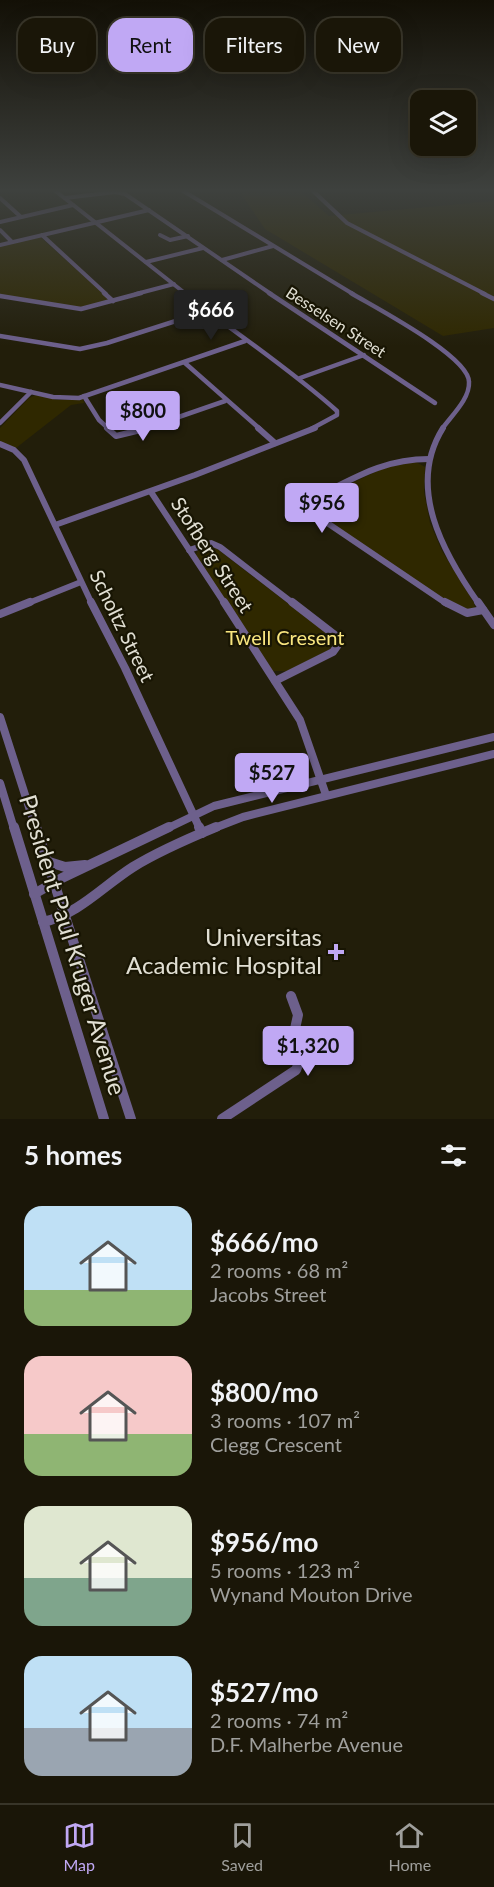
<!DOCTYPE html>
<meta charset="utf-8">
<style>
:root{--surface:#1a1608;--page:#231f12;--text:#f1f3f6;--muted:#9f9f9c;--line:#383529;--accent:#c0a8f4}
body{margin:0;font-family:Lato,sans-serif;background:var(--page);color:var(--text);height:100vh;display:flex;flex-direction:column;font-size:22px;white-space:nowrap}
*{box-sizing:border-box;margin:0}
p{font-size:20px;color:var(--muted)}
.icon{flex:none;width:33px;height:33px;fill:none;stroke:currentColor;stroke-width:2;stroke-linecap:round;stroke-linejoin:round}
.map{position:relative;height:1119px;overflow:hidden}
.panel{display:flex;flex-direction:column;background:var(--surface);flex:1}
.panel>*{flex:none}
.guide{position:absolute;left:18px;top:18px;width:459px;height:54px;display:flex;gap:12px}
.buttons{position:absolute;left:410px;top:90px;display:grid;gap:12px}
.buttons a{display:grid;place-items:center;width:66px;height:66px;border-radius:12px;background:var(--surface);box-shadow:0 6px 24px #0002,0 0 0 2px var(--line);font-size:30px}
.price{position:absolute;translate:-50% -51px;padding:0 14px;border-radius:6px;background:var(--accent);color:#111;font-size:20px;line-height:39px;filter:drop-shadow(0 2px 3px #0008)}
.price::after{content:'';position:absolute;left:50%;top:36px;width:18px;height:14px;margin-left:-9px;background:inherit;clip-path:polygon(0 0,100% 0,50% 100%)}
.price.current{background:#222;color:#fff}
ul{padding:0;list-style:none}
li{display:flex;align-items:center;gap:18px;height:150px;padding:0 24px}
li span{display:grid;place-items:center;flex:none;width:168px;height:120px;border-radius:18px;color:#555}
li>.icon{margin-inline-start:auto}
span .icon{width:72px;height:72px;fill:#fffc;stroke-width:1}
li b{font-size:26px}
h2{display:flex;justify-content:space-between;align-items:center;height:72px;padding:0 24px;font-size:26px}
.chip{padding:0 21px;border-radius:18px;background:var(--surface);box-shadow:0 6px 24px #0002,0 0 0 2px var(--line);font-size:21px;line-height:54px}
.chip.current{background:var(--accent);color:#111}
.tab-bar{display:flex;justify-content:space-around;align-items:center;height:84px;border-top:2px solid var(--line);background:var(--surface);font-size:16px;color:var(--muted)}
.tab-bar a{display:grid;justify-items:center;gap:3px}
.tab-bar .current{color:var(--accent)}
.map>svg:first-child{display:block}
.green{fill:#2f2800}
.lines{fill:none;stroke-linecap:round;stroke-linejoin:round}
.minor-far4{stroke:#6d608c;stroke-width:4}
.minor-far3{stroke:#6d608c;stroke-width:4.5}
.minor-far2{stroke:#6d608c;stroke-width:6}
.minor-far1{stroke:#6d608c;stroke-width:8}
.minor{stroke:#6d608c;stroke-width:10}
.poi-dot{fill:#c0a8f4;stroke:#181503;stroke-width:2}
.labels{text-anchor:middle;stroke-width:4.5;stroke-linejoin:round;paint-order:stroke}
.far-street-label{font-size:16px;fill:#e1dfd3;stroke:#181503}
.street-label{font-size:20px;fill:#e1dfd3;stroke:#181503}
.park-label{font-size:20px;fill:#f9e67f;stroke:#181503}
.near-poi-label{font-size:24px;fill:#e1dfd3;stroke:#181503;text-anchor:end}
.near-street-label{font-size:24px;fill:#e1dfd3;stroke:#181503}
</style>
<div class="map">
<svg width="494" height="1119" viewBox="0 0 494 1119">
<rect width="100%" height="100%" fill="#221e0a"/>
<!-- green -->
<g class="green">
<path d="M238,189h60l31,27 165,-15v127l-51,8 -178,-107z"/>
<path d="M40,237l72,64 -27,8 -85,-14v-48z"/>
<path d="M36,395l21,5 26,-1 1,4 -13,2 -55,43 -16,-6v-14l29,-30z"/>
<path d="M416,462l9,5 -1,25 6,31 12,28 32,52 1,6 -13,4 -148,-102 -1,-5 7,-8 66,-31z"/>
<path d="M212,545l113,87 7,13 -2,4 -42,22h-17l-76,-112c2,-11 6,-12 17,-14z"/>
</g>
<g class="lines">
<!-- minor-far4 -->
<g class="minor-far4">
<path d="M53,189l133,105"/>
<path d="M180,189l173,105"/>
<path d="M311,189l36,34 138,71"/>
<path d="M0,198l21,19"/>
<path d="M65,198l50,-6 10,2 146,100"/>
<path d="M0,222l73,-17"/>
<path d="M0,230l12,12"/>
<path d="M42,235l64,59"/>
<path d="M160,235l10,5 18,-4"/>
<path d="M0,245l149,-35"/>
<path d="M222,260l51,-14"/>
<path d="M146,262l57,-14"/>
<path d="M136,294l38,-10"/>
</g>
<!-- minor-far3 -->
<g class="minor-far3">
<path d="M104,293l9,8"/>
<path d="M184,293c51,40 105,75 153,118v4l-26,14"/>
<path d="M269,293l166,110"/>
<path d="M351,293c23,14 118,63 118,89 1,17 -18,34 -27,47"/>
<path d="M482,293l12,6"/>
<path d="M0,296l81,13 60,-16"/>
<path d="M0,336l80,13 27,-6 100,-32"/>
<path d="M185,363l75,66"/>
<path d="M300,378l64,-23"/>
<path d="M0,385l53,12 26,1 166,-57"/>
<path d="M84,396l15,24 10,9"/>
<path d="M0,423l31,-31"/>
<path d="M144,429l81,-28"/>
</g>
<!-- minor-far2 -->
<g class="minor-far2">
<path d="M107,428l9,8 33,-8"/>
<path d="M258,428l17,15"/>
<path d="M443,428c-37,59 0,125 36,176"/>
<path d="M0,444l14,6 10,10 68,144"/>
<path d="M429,459c-47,0 -76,20 -117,40l-2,10 4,5 133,90"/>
<path d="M151,492l74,112"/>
<path d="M55,525l140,-50 120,-47"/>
<path d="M189,550l22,-7 9,4 74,57"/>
<path d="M26,604l55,-22"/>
</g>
<!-- minor-far1 -->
<g class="minor-far1">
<path d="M91,602l34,66 75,161"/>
<path d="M224,602l76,118 26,75"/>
<path d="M445,602l22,11 16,-3"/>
<path d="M478,602l16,23"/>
<path d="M0,614l30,-12"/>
<path d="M275,681l58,-29 5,-7 -2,-9 -44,-34"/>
<path d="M0,717l36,112"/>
<path d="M0,783l14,46"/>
<path d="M166,829l48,-23 280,-69"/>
<path d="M212,829l31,-12 251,-63"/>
</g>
<!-- minor -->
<g class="minor">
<path d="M14,827l90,292"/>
<path d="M36,827l95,292"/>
<path d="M199,827l3,6"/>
<path d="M46,861l19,6 20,-2"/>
<path d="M34,894l28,-16 107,-51"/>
<path d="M43,922c36,-8 60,-36 90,-55 26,-16 54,-28 83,-40"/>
<path d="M222,1119l74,-49 11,-28 -13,13 -1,-17 5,-23 -7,-19"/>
</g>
</g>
<!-- sky -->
<linearGradient id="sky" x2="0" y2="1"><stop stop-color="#131006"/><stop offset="0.55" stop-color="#3e413e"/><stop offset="1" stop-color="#3e413e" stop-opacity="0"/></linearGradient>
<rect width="494" height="346" fill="url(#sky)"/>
<!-- markers -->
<path class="poi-dot" d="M333 943h6v6h6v6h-6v6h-6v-6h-6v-6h6z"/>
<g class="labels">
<!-- far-street labels -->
<g class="far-street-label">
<text transform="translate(336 322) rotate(33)" y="6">Besselsen Street</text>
</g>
<!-- street labels -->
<g class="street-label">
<text transform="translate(212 555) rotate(57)" y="7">Stofberg Street</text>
<text transform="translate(122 626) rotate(64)" y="7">Scholtz Street</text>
</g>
<!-- park labels -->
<g class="park-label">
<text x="285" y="645">Twell Cresent</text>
</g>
<!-- near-poi labels -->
<g class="near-poi-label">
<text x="322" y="946">Universitas<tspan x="322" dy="28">Academic Hospital</tspan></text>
</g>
<!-- near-street labels -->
<g class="near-street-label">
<text transform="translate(72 945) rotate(73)" y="8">President Paul Kruger Avenue</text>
</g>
</g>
</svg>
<div class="buttons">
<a><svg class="icon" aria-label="layers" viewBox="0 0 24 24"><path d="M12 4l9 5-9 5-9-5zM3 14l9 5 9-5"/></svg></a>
</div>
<b class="price current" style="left:211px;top:341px">$666</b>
<b class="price" style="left:143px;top:442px">$800</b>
<b class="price" style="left:322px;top:534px">$956</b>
<b class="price" style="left:272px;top:804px">$527</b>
<b class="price" style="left:308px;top:1077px">$1,320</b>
<div class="guide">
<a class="chip">Buy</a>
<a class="chip current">Rent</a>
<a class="chip">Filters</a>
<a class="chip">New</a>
</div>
</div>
<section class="panel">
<h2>5 homes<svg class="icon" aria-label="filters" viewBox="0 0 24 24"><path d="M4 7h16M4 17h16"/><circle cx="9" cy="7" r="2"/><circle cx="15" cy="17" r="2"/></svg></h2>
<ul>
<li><span style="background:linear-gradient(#bfe0f5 70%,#8fb573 0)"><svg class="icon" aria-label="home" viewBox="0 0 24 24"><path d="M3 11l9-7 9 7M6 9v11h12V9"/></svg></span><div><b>$666/mo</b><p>2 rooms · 68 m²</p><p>Jacobs Street</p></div></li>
<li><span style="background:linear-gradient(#f6c9c9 65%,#8fb573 0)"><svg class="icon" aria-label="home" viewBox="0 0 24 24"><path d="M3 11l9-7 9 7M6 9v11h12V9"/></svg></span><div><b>$800/mo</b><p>3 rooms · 107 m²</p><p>Clegg Crescent</p></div></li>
<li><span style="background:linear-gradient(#dfe7d0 60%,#7fa58c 0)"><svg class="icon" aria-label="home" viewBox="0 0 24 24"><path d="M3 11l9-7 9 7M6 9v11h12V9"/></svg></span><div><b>$956/mo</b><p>5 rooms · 123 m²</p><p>Wynand Mouton Drive</p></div></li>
<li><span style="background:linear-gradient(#bfe0f5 60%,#9aa5b1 0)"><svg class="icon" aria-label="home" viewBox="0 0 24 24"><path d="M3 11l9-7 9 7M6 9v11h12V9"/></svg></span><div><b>$527/mo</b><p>2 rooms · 74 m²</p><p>D.F. Malherbe Avenue</p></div></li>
</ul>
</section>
<nav class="tab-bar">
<a class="current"><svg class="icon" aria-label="map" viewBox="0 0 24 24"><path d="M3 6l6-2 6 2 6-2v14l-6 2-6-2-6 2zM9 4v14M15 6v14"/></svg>Map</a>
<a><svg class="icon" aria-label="saved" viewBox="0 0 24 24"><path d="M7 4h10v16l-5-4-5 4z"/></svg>Saved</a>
<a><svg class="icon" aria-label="home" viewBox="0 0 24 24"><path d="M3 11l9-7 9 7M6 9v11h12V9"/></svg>Home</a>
</nav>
